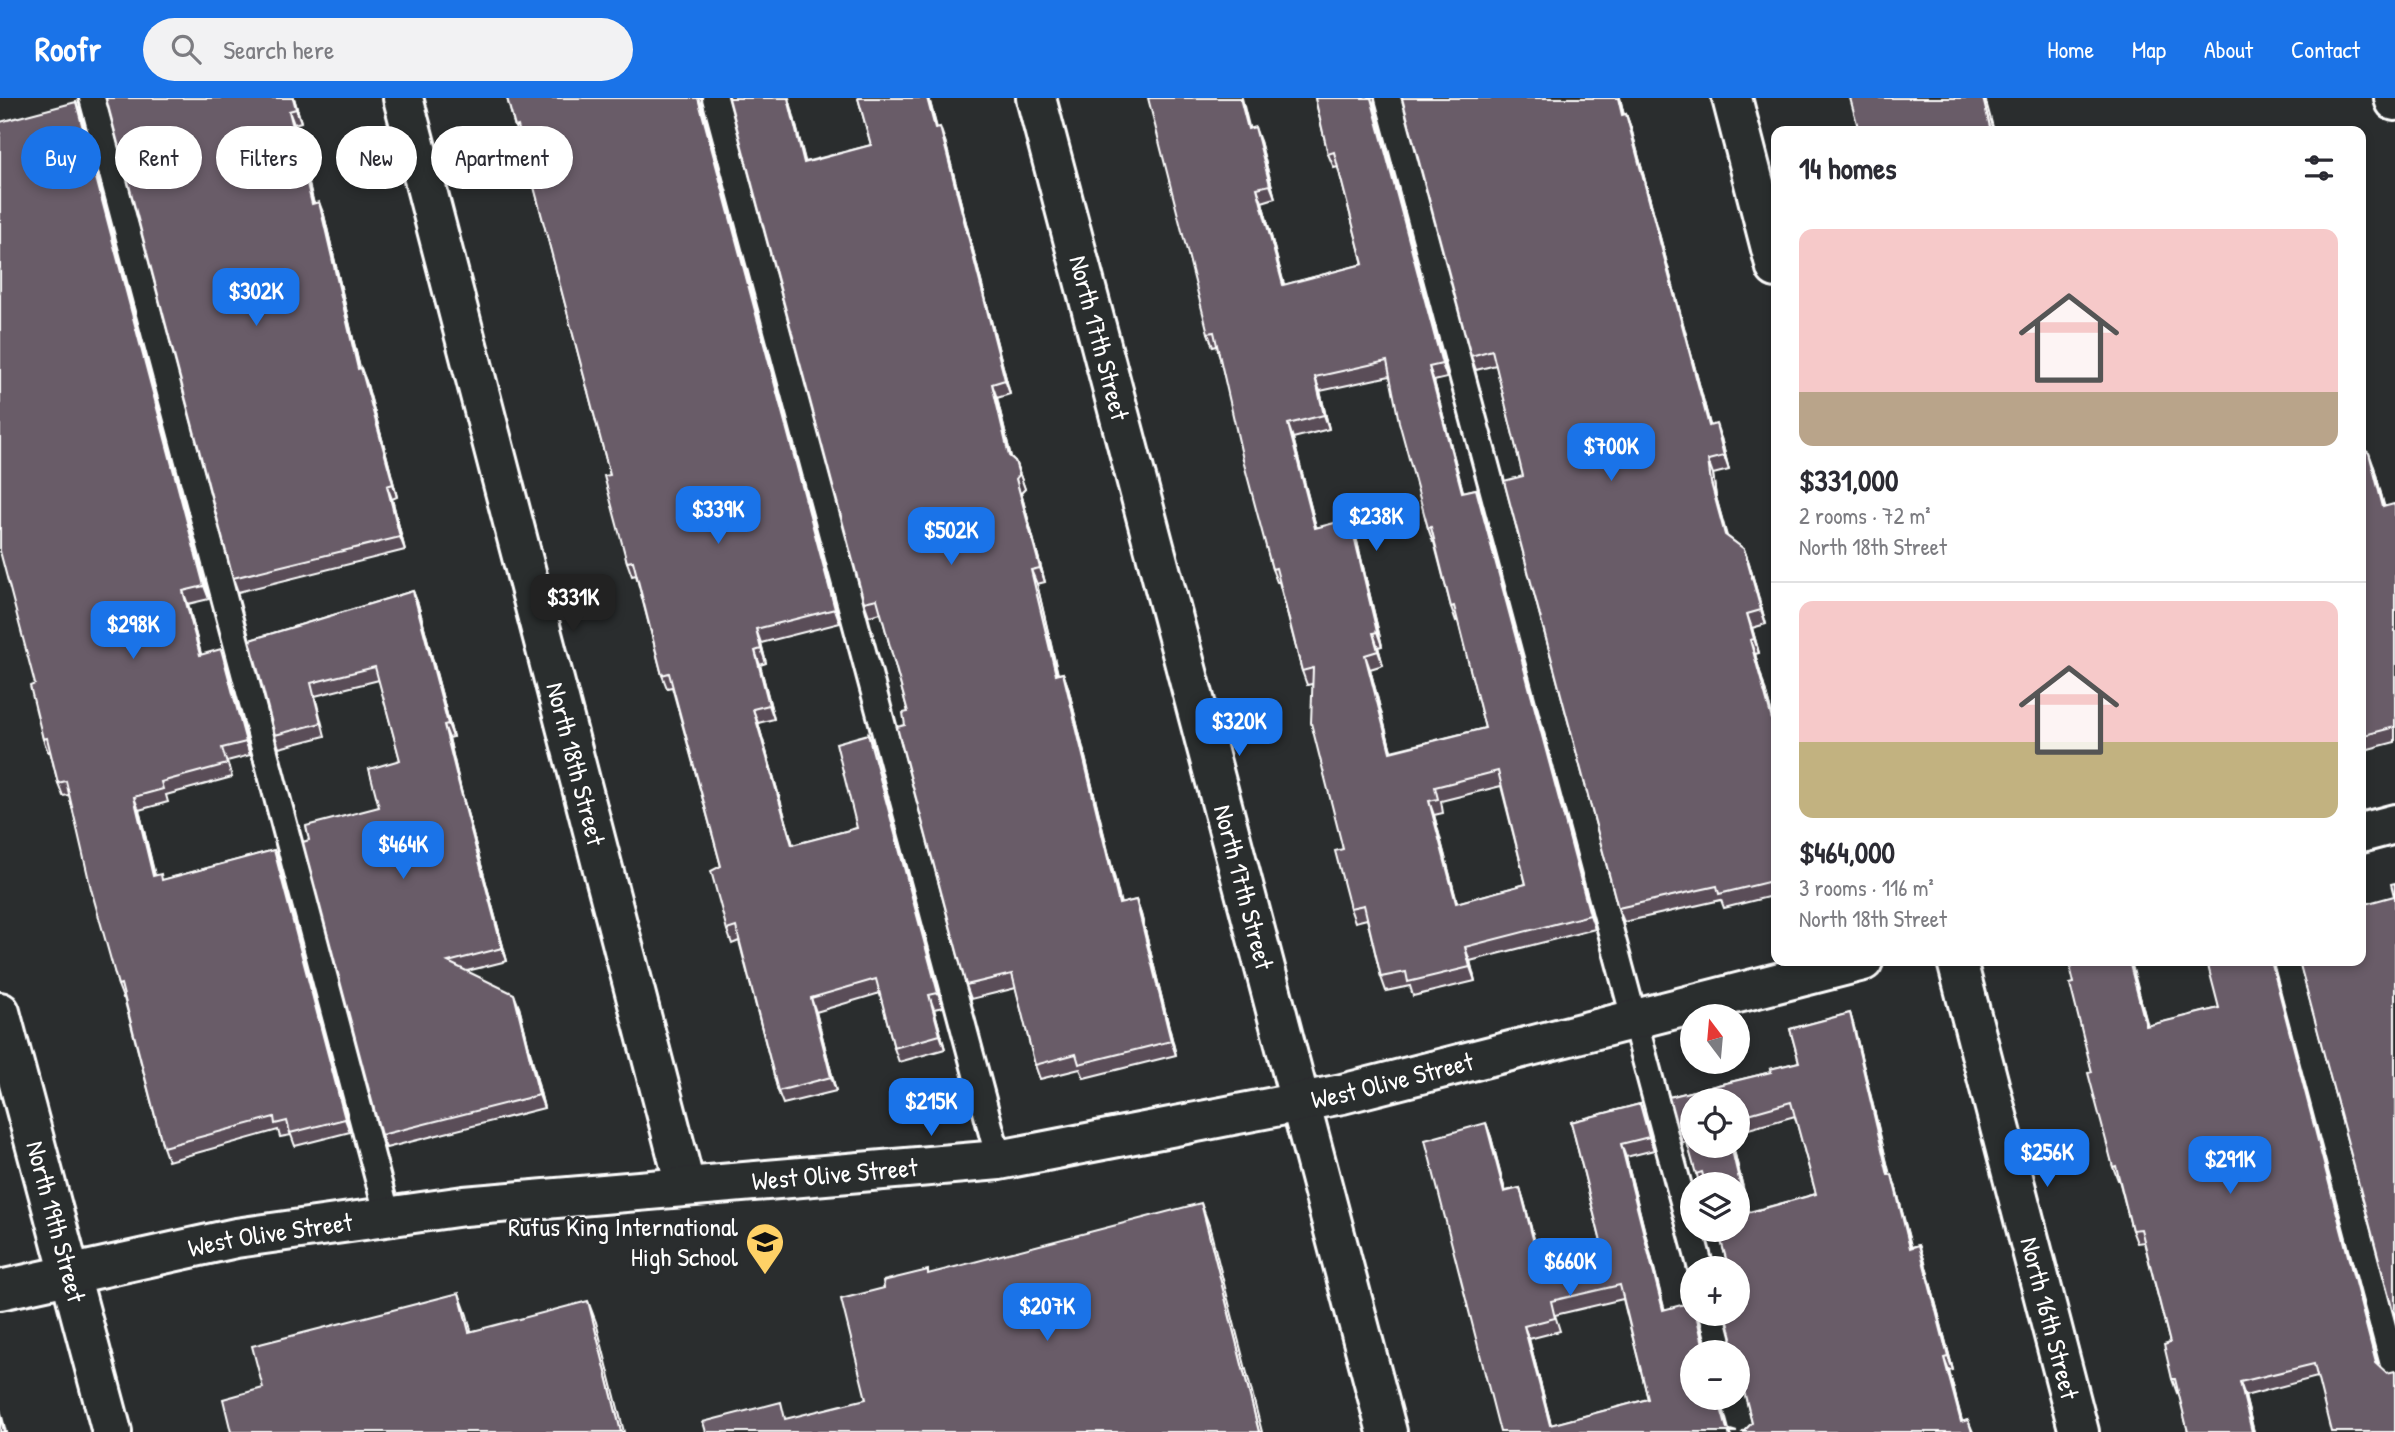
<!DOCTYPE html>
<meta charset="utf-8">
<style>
:root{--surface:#fff;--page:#f2f2f3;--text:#2b2b33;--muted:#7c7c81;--line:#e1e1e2;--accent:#1a73e8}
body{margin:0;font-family:"Patrick Hand",sans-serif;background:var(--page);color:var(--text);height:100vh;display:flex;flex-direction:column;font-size:26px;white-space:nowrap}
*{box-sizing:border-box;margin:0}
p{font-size:23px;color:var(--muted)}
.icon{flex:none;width:38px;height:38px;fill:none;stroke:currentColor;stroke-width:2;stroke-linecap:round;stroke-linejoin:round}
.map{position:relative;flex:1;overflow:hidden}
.side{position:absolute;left:1771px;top:28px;width:595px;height:840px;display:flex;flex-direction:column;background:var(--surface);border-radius:14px;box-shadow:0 4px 10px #0003}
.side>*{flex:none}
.hud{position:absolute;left:21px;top:28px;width:665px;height:63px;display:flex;gap:14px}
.needle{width:46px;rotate:344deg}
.controls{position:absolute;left:1680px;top:906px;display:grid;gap:14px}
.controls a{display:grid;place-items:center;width:70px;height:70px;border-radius:50%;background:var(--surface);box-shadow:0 4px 10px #0003;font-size:35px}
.price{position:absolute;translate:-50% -60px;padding:0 16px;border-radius:14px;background:var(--accent);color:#fff;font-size:23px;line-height:46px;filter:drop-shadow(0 2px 4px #0008)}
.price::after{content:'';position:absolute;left:50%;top:42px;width:21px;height:16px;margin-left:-10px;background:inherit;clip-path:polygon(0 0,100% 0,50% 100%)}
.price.selected{background:#222;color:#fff}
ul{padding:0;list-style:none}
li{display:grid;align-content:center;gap:14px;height:371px;padding:0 28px}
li+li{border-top:2px solid var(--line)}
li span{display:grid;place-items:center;height:217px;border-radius:14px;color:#555}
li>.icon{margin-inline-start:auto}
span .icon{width:126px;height:126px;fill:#fffc;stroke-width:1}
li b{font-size:30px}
h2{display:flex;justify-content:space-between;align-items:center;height:84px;padding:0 28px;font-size:30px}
.chip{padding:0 24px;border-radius:32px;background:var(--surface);box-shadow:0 4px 10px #0003;font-size:24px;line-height:63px}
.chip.selected{background:var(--accent);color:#fff}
header{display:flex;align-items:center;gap:42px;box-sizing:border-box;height:98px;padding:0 35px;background:var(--accent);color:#fff}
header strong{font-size:33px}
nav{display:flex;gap:38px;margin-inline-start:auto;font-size:24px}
.search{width:490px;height:63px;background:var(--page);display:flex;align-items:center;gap:18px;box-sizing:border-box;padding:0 24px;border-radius:38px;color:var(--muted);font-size:26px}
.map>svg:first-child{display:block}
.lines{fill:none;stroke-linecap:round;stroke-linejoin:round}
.lane-casing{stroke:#fff;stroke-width:30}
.street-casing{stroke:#fff;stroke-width:44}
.lane{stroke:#2a2d2e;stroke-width:24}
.street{stroke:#2a2d2e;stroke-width:38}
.wall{fill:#5a4e59;stroke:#fff;stroke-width:2;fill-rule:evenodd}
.shaded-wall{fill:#4a4049;stroke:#fff;stroke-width:2}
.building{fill:#695b68;stroke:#fff;stroke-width:2;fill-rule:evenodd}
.labels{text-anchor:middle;stroke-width:6;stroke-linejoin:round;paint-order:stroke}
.street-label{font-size:26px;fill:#fff;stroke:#2a2d2e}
.poi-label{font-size:26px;fill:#fff;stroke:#2a2d2e;text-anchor:end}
</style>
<header>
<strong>Roofr</strong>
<div class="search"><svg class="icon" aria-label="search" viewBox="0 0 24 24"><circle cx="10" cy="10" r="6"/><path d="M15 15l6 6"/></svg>Search here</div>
<nav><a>Home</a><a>Map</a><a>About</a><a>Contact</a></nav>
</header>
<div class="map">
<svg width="2395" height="1334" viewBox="0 0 2395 1334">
<rect width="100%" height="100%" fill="#2a2d2e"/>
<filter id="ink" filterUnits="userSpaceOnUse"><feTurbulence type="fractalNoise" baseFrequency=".0143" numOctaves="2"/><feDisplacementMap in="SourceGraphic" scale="14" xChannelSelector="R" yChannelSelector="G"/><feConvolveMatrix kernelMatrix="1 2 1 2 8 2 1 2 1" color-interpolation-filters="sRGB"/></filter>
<g filter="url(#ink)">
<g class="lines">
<defs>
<g id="lane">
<path d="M92,0l296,1119"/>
<path d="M715,0l284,1062"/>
<path d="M1388,0l313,1171"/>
<path d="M2286,863l109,411"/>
<path d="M1712,1216l10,39"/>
<path d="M1734,1300l9,34"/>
</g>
<g id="street">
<path id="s1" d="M403,0l282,1087"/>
<path id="s2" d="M1036,0l351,1334"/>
<path d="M1732,0l44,170"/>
<path d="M2394,0l1,3"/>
<path d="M2361,735l34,-9"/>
<path id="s3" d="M1957,863l122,471"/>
<path id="s4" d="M0,914l112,420"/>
<path id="s5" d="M0,1192l236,-52 228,-32 535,-46 343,-66 521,-133"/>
</g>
</defs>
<!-- lane casing -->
<use href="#lane" class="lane-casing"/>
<!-- street casing -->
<use href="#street" class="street-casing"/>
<!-- lane -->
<use href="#lane" class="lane"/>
<!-- street -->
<use href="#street" class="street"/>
</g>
<!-- wall -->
<g class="wall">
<path d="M106,0h188l7,24 -7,2 20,80 10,11 36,153 6,13 18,65 13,51 -5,2 13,51 -167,42 -5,-14z"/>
<path d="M507,0h195l-1,4 139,521 -79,20 5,20 -6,2 14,54 -16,4 35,122 64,-17 11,-94 6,14 69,259 -9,2 11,40 -46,13 -5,-14 -14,-55 -64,19 20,79 -53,13 -5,-13 -39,-150 -7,3 -5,-14 -6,-64 -49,-179 -5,1 -5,-13 -26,-100 -4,1 -5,-14 -17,-87 -88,-335 -2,1 -5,-14z"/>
<path d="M729,0h60l16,64 66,-17 -13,-47h71l8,30 8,13 65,253 -13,4 14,59 4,4 10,28 -4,4 24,89 -8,2 21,90 5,-1 5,14 53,217 15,-4 5,14 35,141 -92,23 -4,-9 -40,10 -5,-14 -19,-77 -45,11 -5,-14 -61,-260 3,-13 -27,-99 -12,3 -5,-14z"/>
<path d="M1315,0h60l-1,4 73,276 -13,3 29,111 13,-3 5,13 114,427 -125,32 5,20 -62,15 -3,-10 -24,5 -5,-14 -14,-58 -12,3 -5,-14 -7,-59 -31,-165 -5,1 -5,-14 -23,-89h-2l-5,-13 -55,-223 -4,1 -5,-14 41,-205 11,13 15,57 -13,4 22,83 79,-21 -25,-97 -4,1 -6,-14zM1390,278l38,152 5,14h1l17,65 5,14 2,-1 27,108 -94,23 -21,-82 13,-4 -5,-18 4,-1 -27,-113 -39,-6 -23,-89 36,-9 -9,-38zM1501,688l25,98 -69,19 -23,-88 9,-2 -2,-12z"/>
<path d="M1620,0l4,17 2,-1 5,14 79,297 11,13 8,32 -16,4 3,23 11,39 17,13 5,14 17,61 -14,4 7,25 -4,1 21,75v166l-52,13 -3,-8 -97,22 -6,-14 -95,-432 -27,-111 -20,5 -5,-14z"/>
<path d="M76,4l5,13 128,484 -21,5 13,51 25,7 24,93 -23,6 5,16 -66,18 2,7 -29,8 16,65 8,5 111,-30 5,13 71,269 -55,14 -4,-11 -11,2 -2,-7 -110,31 -5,-14 -39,-149h-1l-5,-13 -49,-190 -6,1 -5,-13 -8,-32 -2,1 -5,-13 -8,-55z"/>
<path d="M2361,345l1,5 12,19 10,39h11v236l-34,9z"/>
<path d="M413,493l5,13 35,133 -4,1 12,52 46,171 -40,10 52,36 25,101 -158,40 -5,-13 -72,-295 70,-33 21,-47 -21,-80 -64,16 10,40 -46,12 -4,-13 -25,-95z"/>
<path d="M2093,863h37l18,65 71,-18 -8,-47h61l123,471 -78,-55 -72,19 9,36h-66l-9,-40 -2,1 -5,-14 -2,-36 -26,-101 -7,1 -5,-13 -13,-50h-1l-5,-13 -21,-95 -18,-89z"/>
<path d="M1850,915l4,14 36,148h2l4,13 15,59 8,-2 5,14 29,111 -4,1 13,51 6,-2 5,12h-230l9,-9 -9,-36 -5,-3v-31h-15l5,-3 4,-13 -6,-23h12v-45h-9l-11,-39h20v-45h-38l-13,-43 -4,1 -5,-14 -9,-32 102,-25 -1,-3 29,-7 -9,-33zM1692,1003h46v31l57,-16 21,78 -67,18 -16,-66h-41z"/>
<path d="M1640,1006l14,46 -28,7 38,152 33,5 23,88 8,27 -228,3 -14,-309 5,14 14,54 15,-3 4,13 17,65 62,-16 -32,-128zM1623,1201l25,100 -97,26 -22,-86 31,-8 -5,-16z"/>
</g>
<!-- shaded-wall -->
<g class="shaded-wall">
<path d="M293,0h1l7,24 -5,-13z"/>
<path d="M698,0h4l-1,4 139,521 -5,-14z"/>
<path d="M788,0h1l20,78 -5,-13z"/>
<path d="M927,0h2l11,44 -5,-14z"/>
<path d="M1240,0h2l11,45 -5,-14z"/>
<path d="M1371,0h4l-1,4 73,276 -5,-14z"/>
<path d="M1618,0h2l7,31 -5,-14z"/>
<path d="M1983,0h2l9,33h-3z"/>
<path d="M76,4l5,13 128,484 -5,-13z"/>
<path d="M289,13l5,13 23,93 -5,-13z"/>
<path d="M1626,16l5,14 83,312 -5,-14z"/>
<path d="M940,29l5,14 65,253 -5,-14z"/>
<path d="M1255,29l5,14 15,57 -5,-13z"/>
<path d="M1257,90l5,14 26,97 -5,-14z"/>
<path d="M319,104l5,13 39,167 -5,-13z"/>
<path d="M1429,269l5,14 33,125 -5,-14z"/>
<path d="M361,270l5,13 18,65 13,51 -4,-13z"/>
<path d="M1315,279l5,14 9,38 -5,-14z"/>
<path d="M992,286l5,14 17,72 -5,-14z"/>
<path d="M1288,326l5,14 27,104 -5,-14z"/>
<path d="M1716,326l5,14 8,32 -5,-14z"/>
<path d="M2369,355l5,14 14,53 -5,-13z"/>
<path d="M1708,362l5,14 3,23 14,52 -5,-14 -14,-52z"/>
<path d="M1015,363l10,28 -4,4 24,89 -5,-14 -24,-89z"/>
<path d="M387,388l5,13 13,51 -5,-13z"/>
<path d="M1476,391l5,13 114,427 -5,-14z"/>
<path d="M1350,421l5,14 27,113 -5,-14z"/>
<path d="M1744,451l5,14 17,61 -5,-14z"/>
<path d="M1031,472l6,14 24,105 -5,-14z"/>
<path d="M183,493l5,13 17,65 -5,-14z"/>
<path d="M413,493l5,13 35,133 -5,-13z"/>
<path d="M1747,516l5,14 7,25 -5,-14z"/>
<path d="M756,531l5,14 5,20 -5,-14z"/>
<path d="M1373,535l5,14 5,18 -5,-14z"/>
<path d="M1750,542l5,14 21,75v5z"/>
<path d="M221,551l5,13 24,93 -4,-13z"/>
<path d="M755,553l5,14 14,54 -5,-14z"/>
<path d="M1365,557l5,14 25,97 -5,-14z"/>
<path d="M1063,575l5,14 56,231 -5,-14z"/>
<path d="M753,611l5,14 39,136 -5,-14z"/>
<path d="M444,627l5,13 12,52 46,171 -5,-13 -45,-171z"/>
<path d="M868,636l6,14 69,259 -5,-14z"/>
<path d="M134,699l5,13 19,79 -5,-13z"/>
<path d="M1429,703l5,14 27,102 -5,-14z"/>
<path d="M274,752l5,13 71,269 -5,-13z"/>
<path d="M1136,802l5,14 35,141 -5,-14z"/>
<path d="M1465,849l5,14 5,20 -5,-14z"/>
<path d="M2129,863l3,4 19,75 -5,-14z"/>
<path d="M2271,863h1l109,415 -5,-13z"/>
<path d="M514,896l5,13 25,101 -5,-13z"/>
<path d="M929,897l5,14 11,40 -5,-14z"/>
<path d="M811,900l5,14 20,79 -5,-14z"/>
<path d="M1850,915l4,14 39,162 -5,-14z"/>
<path d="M1640,1006l5,14 9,32 -5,-13z"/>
<path d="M1486,1025l5,14 18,68 -5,-13z"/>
<path d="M1621,1046l5,13 42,166 -5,-13z"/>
<path d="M1731,1048h2l19,80 -5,-13z"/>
<path d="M1892,1077l4,13 19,73 -5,-13z"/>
<path d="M1520,1090l4,13 21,79 -5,-14z"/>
<path d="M1201,1105l8,22 53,207h-3z"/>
<path d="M1919,1147l5,14 29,111 -5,-13z"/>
<path d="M459,1195l8,22 10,38 -8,-21z"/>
<path d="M588,1203l8,21 28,110h-3z"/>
<path d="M1696,1216h1l10,39 -4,-9z"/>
<path d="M1524,1228l5,13 24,93 -3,-7z"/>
<path d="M1944,1260l5,13 16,61 -4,-10z"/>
<path d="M2240,1284l5,14 9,36h-2z"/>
<path d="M0,1311l6,23h-2l-4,-17z"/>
</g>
<!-- building -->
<g class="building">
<path d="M106,0h187l3,11 -7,2 23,93 7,-2 39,167 3,-1 18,65 14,51 -6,2 13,51 -167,41z"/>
<path d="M507,0h191l137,511 -79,20 5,20 -6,2 14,54 -16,4 39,136 65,-17 -21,-85 32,-9 70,259 -9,2 11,40 -46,13 -18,-69 -65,19 20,79 -53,14 -42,-164 -9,3 -16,-59 10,-5 -52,-193 -7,2 -29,-114 -6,1 -23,-86 6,-1 -92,-349 -3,1z"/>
<path d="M729,0h59l16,65 67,-18 -13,-47h69l8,30 5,-1 65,253 -13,4 17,72 6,5 4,14 -3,4 24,89 -9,2 25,105 7,-2 56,231 17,-4 35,141 -92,23 -3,-10 -41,11 -23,-91 -46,11 -69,-258 8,-2 -2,-12 5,-1 -31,-113 -13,3z"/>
<path d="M1148,0h92l8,31 7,-2 15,58 -13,3 26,97 80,-21 -29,-112 -6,2 -13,-56h56l71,266 -13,3 33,125 14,-3 114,426 -125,32 5,20 -62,15 -2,-10 -25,5 -17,-72 -14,3 -15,-57 8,-2 -32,-126 2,-55 -11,3 -26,-103 -4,1 -28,-105 -30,-132 -6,1zM1387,263l12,61 29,106 3,-1 20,80 3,-1 31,122 -95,24 -25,-97 13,-4 -5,-18 4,-1 -27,-113 -35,9 -27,-104 36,-9 -9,-38zM1498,673l28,113 -70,19 -27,-102 9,-2 -3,-12z"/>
<path d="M1402,0h216l4,17 4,-1 83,312 7,-2 8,32 -16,4 3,23 14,52 19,14 17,61 -14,4 7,25 -4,1 26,94v146l-57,14 -2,-8 -99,22 -114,-427 19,-5 -31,-126 -21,6z"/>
<path d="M1850,0h133l8,33h-132z"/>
<path d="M76,4l128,484 -21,5 17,64 21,-6 25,93 -24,6 5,16 -66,18 2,7 -29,8 19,79 8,-2 1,6 112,-30 71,269 -55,14 -3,-12 -12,3 -1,-7 -111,30 -42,-163 -3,1 -27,-96 -25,-108 -8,2 -11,-45 -4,1 -13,-53 5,-2 -35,-133v-429z"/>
<path d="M2361,349l8,6 14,54 11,-3 1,3v220l-34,9z"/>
<path d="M413,493l35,133 -4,1 13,52 45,171 -54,14 66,32 25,101 -158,40 -78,-293 6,-2 -3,-14 73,-19 -10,-38 31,-9 -25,-93 -64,16 10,40 -46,12 -25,-95z"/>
<path d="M2395,785v436l-96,-358h62v-56l33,-9 -3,-12z"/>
<path d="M2093,863h36l17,65 73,-18 -12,-46 64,-1 105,402 11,10 8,-2v61h-64l-17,-68 -74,18 12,50h-64l-13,-53h-3l-8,-34 6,-2 -29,-114 -9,1 -16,-64 -3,1 -25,-94 4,-1 -22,-88 4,-1 -4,-17z"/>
<path d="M1850,915l38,162h4l18,73 9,-3 29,112 -4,1 17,64 7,-2 4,12h-229l9,-9 -12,-48 -2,-2v-20h-15l5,-3 4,-13 -6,-23h12v-45h-9l-11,-39h20v-45h-32l-4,-13 -6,2 -13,-46 -5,1 -9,-32 102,-25 -1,-3 29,-7 -9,-33zM1692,1003h46v16l53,-15 25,92 -69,19 -16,-67h-39z"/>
<path d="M1640,1006l9,33 -28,7 42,166 29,-8v12h4l7,30 8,9h-19v45h26l9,31 10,3h-237l-75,-292 61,-17 18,69 16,-4 20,78 63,-16 -32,-128zM1620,1187l28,114 -98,26 -26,-99 31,-8 -4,-17z"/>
<path d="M1201,1105l58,229h-553l-3,-10 78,-20 4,17 81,-20 -25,-100 43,-11 -1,-7 45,-11v4z"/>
<path d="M459,1195l10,39 119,-31 33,131h-390l-8,-33 40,-11 -11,-42z"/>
<path d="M0,1317l4,17h-4z"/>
</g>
</g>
<!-- icons -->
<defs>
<symbol id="school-pin" viewBox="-11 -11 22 30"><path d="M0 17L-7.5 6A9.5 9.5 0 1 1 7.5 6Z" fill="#ffd166" stroke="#2a2d2e"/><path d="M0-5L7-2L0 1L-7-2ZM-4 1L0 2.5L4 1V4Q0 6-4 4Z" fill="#111"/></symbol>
</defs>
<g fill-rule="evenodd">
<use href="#school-pin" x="743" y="1122" width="44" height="60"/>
</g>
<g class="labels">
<!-- street labels -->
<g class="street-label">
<text dy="9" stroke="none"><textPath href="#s2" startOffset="248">North 17th Street</textPath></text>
<text dy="9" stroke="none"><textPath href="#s1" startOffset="688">North 18th Street</textPath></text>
<text dy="9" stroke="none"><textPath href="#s2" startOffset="816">North 17th Street</textPath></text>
<text dy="9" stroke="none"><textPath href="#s5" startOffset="1410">West Olive Street</textPath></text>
<text dy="9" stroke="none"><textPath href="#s5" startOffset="844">West Olive Street</textPath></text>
<text dy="9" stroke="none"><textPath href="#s4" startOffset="217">North 19th Street</textPath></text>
<text dy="9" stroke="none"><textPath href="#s5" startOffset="276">West Olive Street</textPath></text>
<text dy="9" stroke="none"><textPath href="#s3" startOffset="369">North 16th Street</textPath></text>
</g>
<!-- poi labels -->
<g class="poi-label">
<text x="738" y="1138">Rufus King International<tspan x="738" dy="30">High School</tspan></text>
</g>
</g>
</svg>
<div class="controls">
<a><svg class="needle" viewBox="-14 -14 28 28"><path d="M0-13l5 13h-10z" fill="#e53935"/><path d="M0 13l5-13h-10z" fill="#7c7c81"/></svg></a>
<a><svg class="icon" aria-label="locate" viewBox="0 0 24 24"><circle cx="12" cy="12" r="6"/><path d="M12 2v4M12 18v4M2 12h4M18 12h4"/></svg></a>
<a><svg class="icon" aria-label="layers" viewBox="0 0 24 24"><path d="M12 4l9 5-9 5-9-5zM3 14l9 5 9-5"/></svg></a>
<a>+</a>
<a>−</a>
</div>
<b class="price" style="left:256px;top:230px">$302K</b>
<b class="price" style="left:1611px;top:385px">$700K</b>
<b class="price" style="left:718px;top:448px">$339K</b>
<b class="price" style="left:1376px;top:455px">$238K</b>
<b class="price" style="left:951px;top:469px">$502K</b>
<b class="price selected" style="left:573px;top:536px">$331K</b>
<b class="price" style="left:133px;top:563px">$298K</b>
<b class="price" style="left:1239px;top:660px">$320K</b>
<b class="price" style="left:403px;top:783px">$464K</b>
<b class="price" style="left:931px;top:1040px">$215K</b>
<b class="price" style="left:2047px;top:1091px">$256K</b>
<b class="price" style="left:2230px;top:1098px">$291K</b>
<b class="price" style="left:1570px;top:1200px">$660K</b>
<b class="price" style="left:1047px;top:1245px">$207K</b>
<div class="hud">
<a class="chip selected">Buy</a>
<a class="chip">Rent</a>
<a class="chip">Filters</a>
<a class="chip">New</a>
<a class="chip">Apartment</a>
</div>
<section class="side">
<h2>14 homes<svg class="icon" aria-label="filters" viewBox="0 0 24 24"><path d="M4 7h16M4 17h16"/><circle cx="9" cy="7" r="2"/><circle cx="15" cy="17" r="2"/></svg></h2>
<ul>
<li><span style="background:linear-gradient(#f6c9c9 75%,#b9a48a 0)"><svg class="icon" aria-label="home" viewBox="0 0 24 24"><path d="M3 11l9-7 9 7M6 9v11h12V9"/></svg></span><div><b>$331,000</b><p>2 rooms · 72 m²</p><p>North 18th Street</p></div></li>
<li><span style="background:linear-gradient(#f6c9c9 65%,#c2b280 0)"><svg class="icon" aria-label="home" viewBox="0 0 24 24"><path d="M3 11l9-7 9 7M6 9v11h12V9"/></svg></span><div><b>$464,000</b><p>3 rooms · 116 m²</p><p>North 18th Street</p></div></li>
</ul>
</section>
</div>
